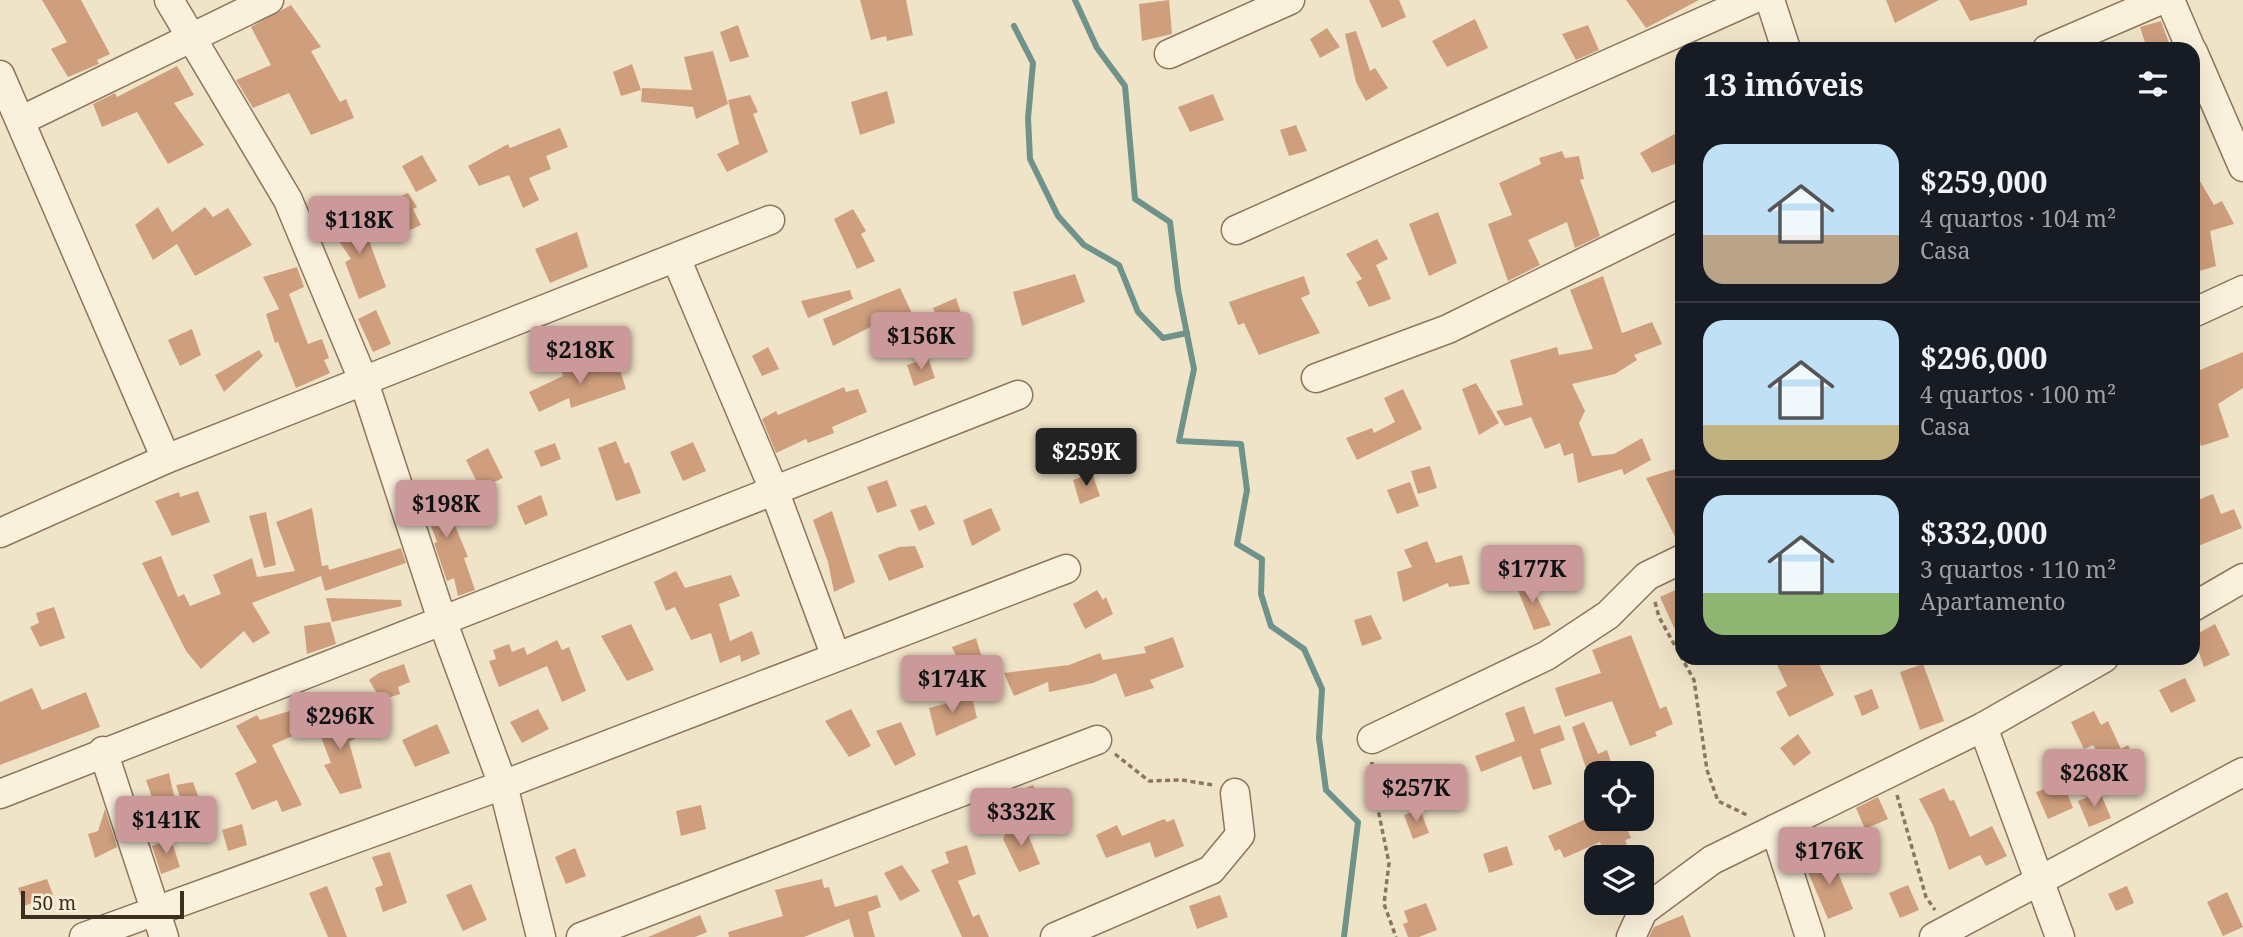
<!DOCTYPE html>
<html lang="pt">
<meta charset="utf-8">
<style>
:root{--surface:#171b24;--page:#20242c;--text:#f1f3f6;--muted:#9ea1a6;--line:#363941;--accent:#cc999b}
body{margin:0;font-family:"Noto Serif",serif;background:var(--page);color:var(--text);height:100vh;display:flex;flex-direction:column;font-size:26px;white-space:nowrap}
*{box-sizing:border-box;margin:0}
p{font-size:23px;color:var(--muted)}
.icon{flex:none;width:38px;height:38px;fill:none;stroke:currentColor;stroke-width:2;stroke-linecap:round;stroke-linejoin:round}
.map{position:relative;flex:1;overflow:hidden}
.panel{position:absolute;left:1675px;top:42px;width:525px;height:623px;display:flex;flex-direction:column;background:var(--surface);border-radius:21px;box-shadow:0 7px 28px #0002}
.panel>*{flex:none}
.buttons{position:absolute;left:1584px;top:761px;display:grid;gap:14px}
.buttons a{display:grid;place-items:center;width:70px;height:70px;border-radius:14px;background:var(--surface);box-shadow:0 7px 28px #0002;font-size:35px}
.scale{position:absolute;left:21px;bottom:18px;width:163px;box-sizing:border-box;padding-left:7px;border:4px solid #3d2e20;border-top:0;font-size:19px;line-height:24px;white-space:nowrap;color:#3d2e20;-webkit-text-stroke:5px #f7eed8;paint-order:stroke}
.price{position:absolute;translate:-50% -60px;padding:0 16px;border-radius:7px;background:var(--accent);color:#111;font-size:23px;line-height:46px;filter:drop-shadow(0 2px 4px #0008)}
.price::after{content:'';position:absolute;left:50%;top:42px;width:21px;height:16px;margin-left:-10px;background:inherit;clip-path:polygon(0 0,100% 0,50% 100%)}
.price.active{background:#222;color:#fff}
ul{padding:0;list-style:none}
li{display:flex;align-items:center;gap:21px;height:175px;padding:0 28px}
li+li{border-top:2px solid var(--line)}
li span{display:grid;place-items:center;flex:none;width:196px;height:140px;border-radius:21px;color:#555}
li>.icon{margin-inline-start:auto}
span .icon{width:84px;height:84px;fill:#fffc;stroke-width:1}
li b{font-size:30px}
h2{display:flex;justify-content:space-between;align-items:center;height:84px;padding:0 28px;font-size:30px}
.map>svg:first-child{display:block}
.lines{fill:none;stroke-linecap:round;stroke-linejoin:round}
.stream{stroke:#6f938a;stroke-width:6}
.building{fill:#cf9f7d}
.minor-casing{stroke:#8d765c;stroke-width:31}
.path{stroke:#8d765c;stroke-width:3.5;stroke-dasharray:5 3.5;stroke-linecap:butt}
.minor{stroke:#faf1dc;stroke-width:28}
</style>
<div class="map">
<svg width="2243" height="937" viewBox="0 0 2243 937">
<rect width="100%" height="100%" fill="#f0e4c8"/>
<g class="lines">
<!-- stream -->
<g class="stream">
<path d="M1075,0l22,48 28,38 10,113 35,23 8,67 16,80 -15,72 62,3 6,46 -10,54 25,15 -1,35 10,32 33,23 18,40 -3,49 7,52 32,32 -14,115"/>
<path d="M1014,26l19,37 -5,55 2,41 28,57 26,29 35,20 19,47 25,26 24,-5"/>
</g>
</g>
<!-- building -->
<g class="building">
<path d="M42,0h39l29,54 -13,6 2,4 -31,13 -17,-28 16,-7z"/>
<path d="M860,0h46l7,35 -26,6 -1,-5 -15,4z"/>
<path d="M1169,0l3,34 -30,7 -3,-37z"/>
<path d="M1369,0h30l7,17 -24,11z"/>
<path d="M1626,0h73l-53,28z"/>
<path d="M1886,0h53l-44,23z"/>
<path d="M1959,0h68v5l-57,16z"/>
<path d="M291,5l30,42 -10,4 29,51 6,-3 8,19 -43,17 -22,-42 -36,15 -17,-28 35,-15 -20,-38z"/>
<path d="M1475,19l13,29 -41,19 -15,-26z"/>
<path d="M2161,21l8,22 -22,6 -7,-22z"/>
<path d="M738,25l11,32 -19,5 -10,-30z"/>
<path d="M1588,25l11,25 -23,10 -14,-26z"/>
<path d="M1327,28l13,19 -20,11 -10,-19z"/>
<path d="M1356,31l14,40 5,-3 13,20 -22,13 -10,-19 -11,-48z"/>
<path d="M713,51l15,53 -32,15 -3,-12 -52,-5 1,-14 50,2 -8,-33z"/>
<path d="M632,64l9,26 -20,6 -8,-24z"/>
<path d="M177,66l17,29 -20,8 30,42 -36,19 -31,-52 -35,15 -9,-23 22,-11 2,4z"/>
<path d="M887,91l8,32 -35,12 -9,-33z"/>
<path d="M1213,94l11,26 -34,12 -12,-25z"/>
<path d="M750,95l8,17 -5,2 15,38 -41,20 -10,-18 22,-10 -11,-44z"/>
<path d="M1296,125l11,26 -18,5 -9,-26z"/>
<path d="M560,128l8,19 -22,9 5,13 -22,9 10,22 -16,8 -14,-33 -30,11 -11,-20 40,-22 2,4z"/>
<path d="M1682,130v31l-30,12 -12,-20z"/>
<path d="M1562,151l3,7 14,-2 5,23 -4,1 20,56 -25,12 -8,-26 -39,18 12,25 -32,16 -20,-57 24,-9 -13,-32 42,-19 -2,-6z"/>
<path d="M422,155l15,26 -21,11 -14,-26z"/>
<path d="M2193,169l21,36 8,-4 12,23 -24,7 6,35 -23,7z"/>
<path d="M408,193l9,14 -4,2 8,16 -22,10 -17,-31z"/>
<path d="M158,207l14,25 33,-25 8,10 15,-9 24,37 -57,31 -18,-32 -24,16 -18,-35z"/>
<path d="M853,209l13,22 -5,3 14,27 -18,8 -23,-50z"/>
<path d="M1438,212l19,51 -28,13 -20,-52z"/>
<path d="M359,213l27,74 -27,12 -14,-37 6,-3 -21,-31z"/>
<path d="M577,232l11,35 -38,16 -15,-34z"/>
<path d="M1377,239l11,20 -12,6 15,34 -22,8 -13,-25 6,-3 -16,-25z"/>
<path d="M297,267l7,20 -15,7 19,50 14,-5 7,19 -5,2 6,13 -34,15 -18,-46 -3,1 -9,-29 13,-5 -16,-32z"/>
<path d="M1075,274l10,28 -63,24 -9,-34z"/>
<path d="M1304,276l6,18 -9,4 19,35 -61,22 -15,-32 -6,2 -9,-23z"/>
<path d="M1603,276l19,57 30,-11 10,22 -28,11 3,5 -22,14 -43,10 13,27 -6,12 13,33 22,-2 28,-16 9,22 -27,15 -2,-6 -44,14 -5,-30 -9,3 -4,-13 -15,6 -14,-32 -26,9 -9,-15 27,-6 -13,-45 47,-13 2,8 34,-6 -23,-59z"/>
<path d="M900,288l17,36 -25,14 -8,-18 -51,26 -10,-27z"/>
<path d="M850,290l3,9 -45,19 -7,-17z"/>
<path d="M956,298l13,39 -20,8 -16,-37z"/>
<path d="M376,310l15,34 -18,8 -15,-33z"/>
<path d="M192,329l9,26 -21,11 -12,-26z"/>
<path d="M768,347l11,22 -17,7 -10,-20z"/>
<path d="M259,350l4,6 -39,36 -9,-17z"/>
<path d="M2243,352v36l-25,16 11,33 -28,9 -8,-25v-48z"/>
<path d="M928,358l7,20 -21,8 -7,-21z"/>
<path d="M605,359l3,12 11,-4 7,22 -55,19 -2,-10 -30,14 -10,-20 34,-16 -2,-6z"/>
<path d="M1476,383l23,40 -20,12 -17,-46z"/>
<path d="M844,387l2,5 12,-3 9,23 -35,15 2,6 -26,10 -2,-4 -30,14 -14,-34 14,-8 2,4z"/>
<path d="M1403,389l19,40 -65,31 -11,-22 26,-10 2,5 21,-11 -11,-24z"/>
<path d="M616,441l9,23 4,-2 12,31 -25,8 -18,-53z"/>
<path d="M693,442l13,29 -23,10 -13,-29z"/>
<path d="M555,443l6,16 -20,8 -7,-16z"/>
<path d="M488,448l15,30 -23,10 -14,-28z"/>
<path d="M1430,466l7,22 -19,6 -7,-23z"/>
<path d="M1682,467v76h-4l-32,-65z"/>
<path d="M1092,473l8,23 -20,8 -7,-24z"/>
<path d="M428,480l28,48 12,29 -4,1 11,32 -17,6 -4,-18 -7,3 -13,-38 3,-1 -21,-56z"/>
<path d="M887,480l10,26 -20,7 -10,-26z"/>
<path d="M1410,482l9,24 -22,8 -10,-24z"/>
<path d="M198,491l12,31 -38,14 -17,-35 24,-9 1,5z"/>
<path d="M2213,494l8,20 13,-5 8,19 -49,20v-46z"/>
<path d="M541,495l7,20 -23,10 -8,-19z"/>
<path d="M926,505l9,19 -16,7 -9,-21z"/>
<path d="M312,508l10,58 6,-1 1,5 72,-22 5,15 -81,28 -4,-15 -69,27 18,30 -17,10 -9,-12 -43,38 -15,-18 -44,-88 19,-7 17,41 6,-3 6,12 31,-12 -8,-19 39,-17 5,19 38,-6 -19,-49z"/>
<path d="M991,508l10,22 -29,16 -9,-26z"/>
<path d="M832,511l23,71 -21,10 -6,-30 -15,-42z"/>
<path d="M266,512l10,53 -12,3 -15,-52z"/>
<path d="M1427,541l9,22 26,-8 8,29 -21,3 -1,-4 -45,19 -6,-30 15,-5 -8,-17z"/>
<path d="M915,546l9,21 -35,14 -11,-26 21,-8z"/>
<path d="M676,571l9,17 46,-13 9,21 -21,8 11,37 22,-10 8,23 -19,8 -1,-7 -20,8 -9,-30 -20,7 -16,-33 -9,4 -12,-29z"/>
<path d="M1527,577l24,48 -17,5 -19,-47z"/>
<path d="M1682,587v58l-22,-48z"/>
<path d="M1097,590l6,10 3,-3 7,17 -28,15 -12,-25z"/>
<path d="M326,598l75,2 1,6 -70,16z"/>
<path d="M54,607l11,31 -25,9 -10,-20 9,-4 -3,-10z"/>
<path d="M1371,615l11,24 -20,7 -8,-26z"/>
<path d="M330,622l6,22 -29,10 -3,-28z"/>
<path d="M631,624l23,46 -27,11 -26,-45z"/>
<path d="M2215,624l15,31 -26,12 -11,-31z"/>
<path d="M1631,635l29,74 6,-3 7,18 -18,8 2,4 -27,10 -18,-45 -47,16 -10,-29 46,-15 -9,-23z"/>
<path d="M1173,637l11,30 -34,13 4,8 -29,9 -9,-24 -23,10 -44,9 -1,-10 -34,14 -10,-23 65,-8 31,-12 3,7 43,-7 -2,-6z"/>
<path d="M976,638l7,23 -21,8 -10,-22z"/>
<path d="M557,640l5,10 7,-3 17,44 -24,11 -15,-36 -48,21 -10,-26 7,-2 -3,-9 16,-6 3,8 12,-5 3,8z"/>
<path d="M1774,658h42l18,37 -45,22 -13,-25 11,-6z"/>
<path d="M404,664l6,18 -12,5 2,7 -19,6 -12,-20 10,-7z"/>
<path d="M1923,664l21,57 -24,9 -20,-58z"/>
<path d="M2185,678l11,23 -25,12 -12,-23z"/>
<path d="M32,688l10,22 44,-18 14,35 -100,38v-63z"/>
<path d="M1872,689l7,19 -17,8 -8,-20z"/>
<path d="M972,697l5,21 -41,18 -7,-28z"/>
<path d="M1524,706l10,28 26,-9 5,15 -25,9 12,35 -19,6 -12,-34 -40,16 -6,-16 40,-15 -10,-28z"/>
<path d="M296,709l8,22 -32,14 30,60 -20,7 -5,-12 -25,10 -17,-37 22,-11 -21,-36 21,-11 3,5z"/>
<path d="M538,709l11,20 -27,14 -12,-21z"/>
<path d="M851,709l20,37 -22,11 -24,-36z"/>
<path d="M2094,711l7,14 7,-4 13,28 7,-4 11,22 -24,11 -22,-33 -9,4 -13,-27z"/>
<path d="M343,712l15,25 -9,5 13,46 -22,6 -16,-29 7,-2 -15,-39z"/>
<path d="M901,722l15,33 -21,11 -19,-35z"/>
<path d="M1584,722l14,32 9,-4 8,24h-27l-16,-47z"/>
<path d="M437,724l13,29 -35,14 -13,-27z"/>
<path d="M1798,734l13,19 -17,13 -14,-18z"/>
<path d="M169,773l6,27 -20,6 -9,-26z"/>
<path d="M193,782l5,14 -16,7 -6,-18z"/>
<path d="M2063,782l10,26 -25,11 -12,-27z"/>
<path d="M1033,785l14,31 -19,8 -14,-31z"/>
<path d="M1944,788l6,13 4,-1 16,37 22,-11 15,30 -21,10 -6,-11 -31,15 -16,-45 -14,-26z"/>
<path d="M2100,792l11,26 -22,9 -11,-26z"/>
<path d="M1878,797l10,22 -23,10 -9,-21z"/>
<path d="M701,805l5,24 -25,7 -5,-25z"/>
<path d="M105,809l12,38 -22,11 -7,-24 10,-3z"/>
<path d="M1420,809l9,24 -16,6 -9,-24z"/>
<path d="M1164,819l3,3 7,-3 10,27 -29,12 -5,-16 -44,16 -10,-23 21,-10 5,11z"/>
<path d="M1586,819h37l8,19 -6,2 2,4 -23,10 -4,-12 -36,16 -4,-9 -5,2 -7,-15z"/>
<path d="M1023,822l17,42 -21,8 -16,-33 3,-7z"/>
<path d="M242,824l5,21 -19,6 -6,-21z"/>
<path d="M171,839l9,28 -19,7 -9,-28z"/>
<path d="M967,845l9,29 -18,7 15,36 6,-3 10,23h-27l-31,-67 18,-7 -4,-11z"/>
<path d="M1507,846l6,19 -24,8 -6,-19z"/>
<path d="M575,848l11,28 -20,8 -11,-27z"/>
<path d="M390,852l17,51 -24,9 -8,-24 8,-3 -11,-28z"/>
<path d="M1831,856l22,53 -25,10 -23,-54z"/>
<path d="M902,865l18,26 -20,10 -16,-28z"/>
<path d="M47,879l6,16 -29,11 -6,-18z"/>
<path d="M822,879l2,9 5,-1 6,20 42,-12 4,12 -13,5 7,25h-21l-5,-18 -45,18h-75l-1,-5 55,-16 -8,-26z"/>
<path d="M471,884l16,36 -24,11 -17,-36z"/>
<path d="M1908,885l11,25 -19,8 -11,-25z"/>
<path d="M327,886l20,51h-19l-19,-44z"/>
<path d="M2127,886l7,17 -18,8 -8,-17z"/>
<path d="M2227,892l16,35 -20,9 -16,-34z"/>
<path d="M1220,895l8,22 -31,12 -8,-23z"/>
<path d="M1426,903l11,27 -18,7h-11l-5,-13 5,-2 -4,-11z"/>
<path d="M700,915l7,17 -12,5h-47z"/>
<path d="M1683,915l8,22h-42l5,-10z"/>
</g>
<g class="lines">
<defs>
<g id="minor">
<path d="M169,0l119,200 76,182 78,238 61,165 38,152"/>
<path d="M1770,0l16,49"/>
<path d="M2170,0l21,49"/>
<path d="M2047,49l114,-49"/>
<path d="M2193,52l50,115"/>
<path d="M1169,54l121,-54"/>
<path d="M0,75l166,384"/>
<path d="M22,120l247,-120"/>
<path d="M1236,230l515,-230"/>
<path d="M676,258l98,232 62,167"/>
<path d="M2193,313l50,-23"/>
<path d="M1316,378l132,-49 234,-115"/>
<path d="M0,533l166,-74 604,-239"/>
<path d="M2193,607l50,-29"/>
<path d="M1983,727l77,210"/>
<path d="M1372,739l174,-83 62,-41 39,-39 35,-17"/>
<path d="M103,751l61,186"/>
<path d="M0,794l1018,-399"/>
<path d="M1775,829l35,108"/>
<path d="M84,937l419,-152 563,-216"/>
<path d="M581,937l516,-197"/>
<path d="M1055,937l156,-67 29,-35 -5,-42"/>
<path d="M1631,937l12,-26 69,-51 271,-133 121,-69"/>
<path d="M1934,937l309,-165"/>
</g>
</defs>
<!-- minor casing -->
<use href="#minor" class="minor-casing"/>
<!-- path -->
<g class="path">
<path d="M1655,602l4,15 35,63 13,90 11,31 29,14"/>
<path d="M1115,754l34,27 33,-1 31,5"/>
<path d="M1372,762v18l17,83 -5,41 12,33"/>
<path d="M1897,795l29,102 9,13"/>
</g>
<!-- minor -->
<use href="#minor" class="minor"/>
</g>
</svg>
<div class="buttons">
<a><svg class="icon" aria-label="locate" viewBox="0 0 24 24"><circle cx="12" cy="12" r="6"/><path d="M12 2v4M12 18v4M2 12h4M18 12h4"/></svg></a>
<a><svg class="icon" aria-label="layers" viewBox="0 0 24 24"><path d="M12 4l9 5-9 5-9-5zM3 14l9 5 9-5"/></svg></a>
</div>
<div class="scale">50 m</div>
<b class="price" style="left:359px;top:256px">$118K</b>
<b class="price" style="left:921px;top:372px">$156K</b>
<b class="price" style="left:580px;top:386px">$218K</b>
<b class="price active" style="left:1086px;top:488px">$259K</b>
<b class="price" style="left:446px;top:540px">$198K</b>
<b class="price" style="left:1532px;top:605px">$177K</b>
<b class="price" style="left:952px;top:715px">$174K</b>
<b class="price" style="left:340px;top:752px">$296K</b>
<b class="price" style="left:2094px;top:809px">$268K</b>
<b class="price" style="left:1416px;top:824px">$257K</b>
<b class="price" style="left:1021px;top:848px">$332K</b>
<b class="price" style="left:166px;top:856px">$141K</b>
<b class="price" style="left:1829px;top:887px">$176K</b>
<section class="panel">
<h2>13 imóveis<svg class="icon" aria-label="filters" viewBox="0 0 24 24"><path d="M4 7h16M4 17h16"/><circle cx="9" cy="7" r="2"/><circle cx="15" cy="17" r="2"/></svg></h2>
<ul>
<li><span style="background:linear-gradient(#bfe0f5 65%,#b9a48a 0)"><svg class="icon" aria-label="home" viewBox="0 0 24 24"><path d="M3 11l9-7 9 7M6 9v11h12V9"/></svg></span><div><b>$259,000</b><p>4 quartos · 104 m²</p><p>Casa</p></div></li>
<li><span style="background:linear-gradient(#bfe0f5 75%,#c2b280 0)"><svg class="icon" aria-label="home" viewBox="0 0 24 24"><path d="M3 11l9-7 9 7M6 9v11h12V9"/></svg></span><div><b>$296,000</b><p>4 quartos · 100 m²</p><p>Casa</p></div></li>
<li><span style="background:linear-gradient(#bfe0f5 70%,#8fb573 0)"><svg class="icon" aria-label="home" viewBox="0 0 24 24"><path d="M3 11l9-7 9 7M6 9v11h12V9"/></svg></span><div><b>$332,000</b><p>3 quartos · 110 m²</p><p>Apartamento</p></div></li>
</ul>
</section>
</div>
